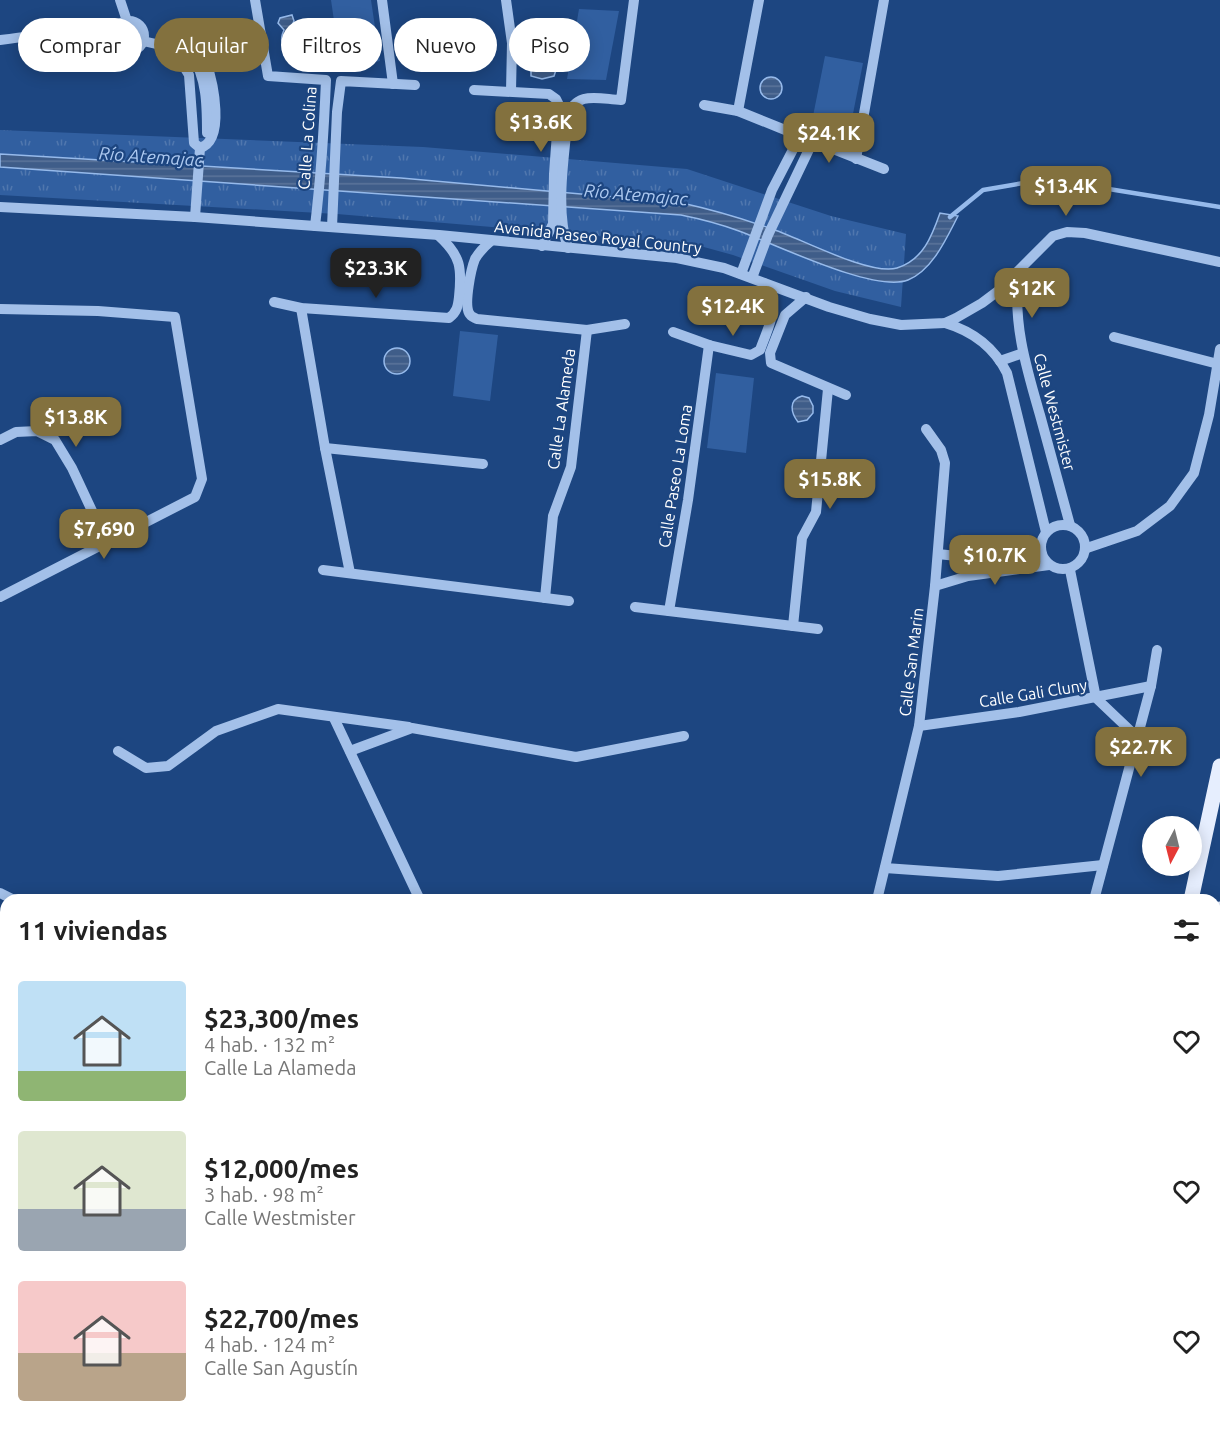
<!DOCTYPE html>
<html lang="es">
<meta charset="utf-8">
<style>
:root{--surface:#fff;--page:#f6f6f6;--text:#222;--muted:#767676;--accent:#83713e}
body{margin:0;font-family:Ubuntu,sans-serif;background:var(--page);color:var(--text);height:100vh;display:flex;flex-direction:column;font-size:22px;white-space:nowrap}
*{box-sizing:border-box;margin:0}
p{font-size:20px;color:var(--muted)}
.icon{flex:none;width:33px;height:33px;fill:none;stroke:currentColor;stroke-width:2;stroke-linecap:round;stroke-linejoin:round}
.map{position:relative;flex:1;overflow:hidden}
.panel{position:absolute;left:0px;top:894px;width:1221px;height:536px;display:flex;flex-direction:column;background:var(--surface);border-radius:18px 18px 0 0;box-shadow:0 3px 15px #0003}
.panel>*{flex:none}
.hud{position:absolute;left:18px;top:18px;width:600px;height:54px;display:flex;gap:12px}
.needle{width:39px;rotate:187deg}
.controls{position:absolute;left:1142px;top:816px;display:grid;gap:12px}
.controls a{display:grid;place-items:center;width:60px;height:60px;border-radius:50%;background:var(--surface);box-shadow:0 3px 15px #0003;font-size:30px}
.price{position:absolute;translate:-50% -51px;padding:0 14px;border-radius:12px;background:var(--accent);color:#fff;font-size:20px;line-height:39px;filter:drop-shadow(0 2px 3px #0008)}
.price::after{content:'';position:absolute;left:50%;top:36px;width:18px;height:14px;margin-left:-9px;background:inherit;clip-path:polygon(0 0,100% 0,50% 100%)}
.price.current{background:#222;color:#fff}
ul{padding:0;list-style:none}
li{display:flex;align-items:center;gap:18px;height:150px;padding:0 18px}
li span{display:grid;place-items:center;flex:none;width:168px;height:120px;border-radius:6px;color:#555}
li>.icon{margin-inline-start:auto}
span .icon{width:72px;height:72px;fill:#fffc;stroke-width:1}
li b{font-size:26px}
h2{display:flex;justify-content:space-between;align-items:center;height:72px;padding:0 18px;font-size:26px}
.pill{padding:0 21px;border-radius:27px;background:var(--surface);box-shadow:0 3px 15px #0003;font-size:21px;line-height:54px}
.pill.current{background:var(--accent);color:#fff}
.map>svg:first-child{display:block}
.park{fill:url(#park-tufts)}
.pitch{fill:#315fa0}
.water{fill:url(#water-rules);stroke:#96baeb;stroke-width:1.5}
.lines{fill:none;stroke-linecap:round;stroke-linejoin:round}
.stream{stroke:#96baeb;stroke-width:4.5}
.minor{stroke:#a3c0e9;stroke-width:10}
.major{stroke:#e6eefe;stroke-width:15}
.labels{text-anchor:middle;stroke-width:4.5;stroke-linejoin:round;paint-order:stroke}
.street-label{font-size:16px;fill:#fff;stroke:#1d4681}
.water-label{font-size:18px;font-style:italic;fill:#aecaf1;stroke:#1d4681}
</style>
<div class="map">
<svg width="1220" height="1429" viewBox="0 0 1220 1429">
<defs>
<pattern id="park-tufts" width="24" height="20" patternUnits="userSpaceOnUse" patternTransform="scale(1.5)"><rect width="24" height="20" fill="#315fa0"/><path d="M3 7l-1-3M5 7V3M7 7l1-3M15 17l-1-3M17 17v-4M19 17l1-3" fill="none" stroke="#5077ae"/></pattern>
<pattern id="water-rules" width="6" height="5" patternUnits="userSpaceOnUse" patternTransform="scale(1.5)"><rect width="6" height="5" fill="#3f5d89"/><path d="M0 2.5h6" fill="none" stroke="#5c759b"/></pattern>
</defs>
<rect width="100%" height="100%" fill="#1d4681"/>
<!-- park -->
<path class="park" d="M0,130l423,17 264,22 144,47 75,18 -5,73 -66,-16 -102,-36 -40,-11 -356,-30 -337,-19z"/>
<!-- pitch -->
<g class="pitch">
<path d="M331,0h40l9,61 -39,8z"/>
<path d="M579,9l40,2 -13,69 -39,-1z"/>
<path d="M825,56l38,7 -14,71 -38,-8z"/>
<path d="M460,331l38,4 -8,66 -37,-5z"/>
<path d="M716,373l38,5 -8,75 -39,-5z"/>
</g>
<!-- water -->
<g class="water">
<path d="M292,15l2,6 -3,6 2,7 6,2c2,7 2,10 -2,16l-7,1c-8,-8 -11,-12 -6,-23l-6,-7 2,-5z"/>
<path d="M547,57l11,7 -4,12 -12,3 -11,-3v-14z"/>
<circle cx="771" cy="88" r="11"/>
<path d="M0,154l401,24 281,25c32,7 62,16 93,27 26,9 96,46 122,38 26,-8 35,-32 43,-55l18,3c-11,21 -25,54 -50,64 -34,13 -133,-36 -169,-49 -19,-7 -38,-12 -58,-16l-681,-48z"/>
<circle cx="397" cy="361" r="13"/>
<path d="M802,396l7,2 4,8v7l-6,7 -9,2c-7,-9 -10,-22 4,-26z"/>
</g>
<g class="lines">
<!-- stream -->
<path class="stream" d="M950,217l33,-27 64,-11 173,28"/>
<!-- minor -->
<g class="minor">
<path d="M120,0l7,21"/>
<path d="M255,0l13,76 58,4c-2,49 -5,97 -11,146"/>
<path d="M382,0l11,84"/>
<path d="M506,0l6,43 -1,48"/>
<circle cx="129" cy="36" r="15"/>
<path d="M0,40c38,-5 76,-10 115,-6"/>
<path d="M143,41l48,11 15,10c7,20 20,78 -6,86"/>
<path d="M191,53c16,26 16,51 16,80"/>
<path d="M180,60l9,15 5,68 6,5 -5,69"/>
<path d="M474,90l75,4 7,5 3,6 -5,69 -1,50 -11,22"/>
<path d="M704,105l34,6 62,25 -28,54 -31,84"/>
<path d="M738,111l21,-111"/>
<path d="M856,159l28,-159"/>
<path d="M0,207l195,10 120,9 124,9 238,23 47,10 105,39 41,12 31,6 44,-2 11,-5 26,-15 16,-12 55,-55 14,-4 18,1 135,29"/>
<path d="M332,227l5,-115 4,-31 74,4"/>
<path d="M491,241c-6,5 -12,11 -16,18 -4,10 -11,44 -6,54 2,4 4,4 8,6l110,11 38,-6"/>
<path d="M568,248c-13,-36 -4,-92 0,-131 7,-27 31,-18 53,-17l13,-100"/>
<path d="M1019,271c-7,50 7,96 21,144 10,37 20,73 30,110"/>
<path d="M752,278l16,-43 45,-94 71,28"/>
<path d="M806,297l-21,18 -15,38 1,10 75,32"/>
<path d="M274,302l27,6 148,10c8,-6 9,-12 10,-21 3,-29 2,-41 -20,-61"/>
<path d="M301,308l24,140 25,125"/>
<path d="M0,309l98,2 77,6 27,162 -7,18 -195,100"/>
<path d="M945,323c27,8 49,24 62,50l39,159"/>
<path d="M673,332l36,13 42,10 9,-5c10,-28 20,-40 4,-67"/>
<path d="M1114,337l104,27"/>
<path d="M1000,361l23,-8"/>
<path d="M0,440l16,-8 21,-1 18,9 17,28 35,75"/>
<path d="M325,448l158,16"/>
<circle cx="1063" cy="547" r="22"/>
<path d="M1087,548l50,-17 33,-25 24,-33 15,-58 11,-66"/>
<path d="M938,554l28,3 74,-12"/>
<path d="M323,570l246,31"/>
<path d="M1070,570l26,128 41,39"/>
<path d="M935,586l33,-10 81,-11"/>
<path d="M545,598l8,-82 18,-49 16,-137"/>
<path d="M635,607l183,22"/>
<path d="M669,611l19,-111 21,-155"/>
<path d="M793,626l9,-88 14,-26 12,-123"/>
<path d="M334,718l86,182"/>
<path d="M919,726l100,-14 132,-26"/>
<path d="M118,751l28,17 22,-2 48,-35 62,-22 131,18"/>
<path d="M350,751l62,-23 164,29 108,-21"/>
<path d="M885,868l113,8 105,-11"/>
<path d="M0,893l14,7"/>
<path d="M877,900l42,-174 16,-140 10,-123 -4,-13 -15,-21"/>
<path d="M1094,900l57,-214 6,-36"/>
<path d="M0,930l6,-13"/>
<path d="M1215,956l5,-12"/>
<path d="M1215,1098l5,-18"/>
<path d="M0,1110l6,1"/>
<path d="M1215,1167l5,1"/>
<path d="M1215,1186l5,-1"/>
<path d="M0,1274l6,1"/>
<path d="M1215,1315l5,-2"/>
<path d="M110,1429l1,-5"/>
<path d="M132,1429l1,-5"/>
<path d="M235,1429v-5"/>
<path d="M654,1429v-5"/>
<path d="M1137,1429l1,-5"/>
</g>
<!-- major -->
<g class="major">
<path d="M1191,900l29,-134"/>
<path d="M1215,926l5,-17"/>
<path d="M1070,1429l2,-5"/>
<path d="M1103,1429l1,-5"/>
</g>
</g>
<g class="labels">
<!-- street labels -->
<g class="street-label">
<text transform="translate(307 138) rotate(-86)" y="6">Calle La Colina</text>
<text transform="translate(598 237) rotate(6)" y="6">Avenida Paseo Royal Country</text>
<text transform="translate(561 409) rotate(-82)" y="6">Calle La Alameda</text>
<text transform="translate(1055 412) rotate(75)" y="6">Calle Westmister</text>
<text transform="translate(675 476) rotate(-81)" y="6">Calle Paseo La Loma</text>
<text transform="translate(911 662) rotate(-83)" y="6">Calle San Marin</text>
<text transform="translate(1033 693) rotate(-9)" y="6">Calle Gali Cluny</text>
</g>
<!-- water labels -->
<g class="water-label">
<text transform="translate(151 157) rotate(4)" y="6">Río Atemajac</text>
<text transform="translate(636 195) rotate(5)" y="6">Río Atemajac</text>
</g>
</g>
</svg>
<div class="controls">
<a><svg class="needle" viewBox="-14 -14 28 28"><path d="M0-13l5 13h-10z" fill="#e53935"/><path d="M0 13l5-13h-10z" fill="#767676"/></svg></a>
</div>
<b class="price" style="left:541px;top:153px">$13.6K</b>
<b class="price" style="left:829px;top:164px">$24.1K</b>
<b class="price" style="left:1066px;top:217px">$13.4K</b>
<b class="price current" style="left:376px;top:299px">$23.3K</b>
<b class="price" style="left:1032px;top:319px">$12K</b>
<b class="price" style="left:733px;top:337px">$12.4K</b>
<b class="price" style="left:76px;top:448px">$13.8K</b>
<b class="price" style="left:830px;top:510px">$15.8K</b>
<b class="price" style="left:104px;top:560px">$7,690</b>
<b class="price" style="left:995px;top:586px">$10.7K</b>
<b class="price" style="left:1141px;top:778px">$22.7K</b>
<div class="hud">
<a class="pill">Comprar</a>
<a class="pill current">Alquilar</a>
<a class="pill">Filtros</a>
<a class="pill">Nuevo</a>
<a class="pill">Piso</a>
</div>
<section class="panel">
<h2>11 viviendas<svg class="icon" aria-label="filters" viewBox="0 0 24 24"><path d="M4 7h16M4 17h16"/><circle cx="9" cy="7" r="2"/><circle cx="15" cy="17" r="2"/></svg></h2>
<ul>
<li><span style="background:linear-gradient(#bfe0f5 75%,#8fb573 0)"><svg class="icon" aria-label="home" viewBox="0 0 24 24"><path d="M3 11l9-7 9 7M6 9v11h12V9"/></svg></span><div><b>$23,300/mes</b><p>4 hab. · 132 m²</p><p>Calle La Alameda</p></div><svg class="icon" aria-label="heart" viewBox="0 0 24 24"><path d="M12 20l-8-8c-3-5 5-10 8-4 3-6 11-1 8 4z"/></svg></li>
<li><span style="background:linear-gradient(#dfe7d0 65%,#9aa5b1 0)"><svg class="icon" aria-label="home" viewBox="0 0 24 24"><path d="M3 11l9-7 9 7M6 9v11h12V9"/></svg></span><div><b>$12,000/mes</b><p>3 hab. · 98 m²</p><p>Calle Westmister</p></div><svg class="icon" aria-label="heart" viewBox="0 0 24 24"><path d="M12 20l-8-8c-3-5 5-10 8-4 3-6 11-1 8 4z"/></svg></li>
<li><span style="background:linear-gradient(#f6c9c9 60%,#b9a48a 0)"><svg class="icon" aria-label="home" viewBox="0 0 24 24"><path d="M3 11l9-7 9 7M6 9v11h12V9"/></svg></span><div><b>$22,700/mes</b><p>4 hab. · 124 m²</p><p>Calle San Agustín</p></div><svg class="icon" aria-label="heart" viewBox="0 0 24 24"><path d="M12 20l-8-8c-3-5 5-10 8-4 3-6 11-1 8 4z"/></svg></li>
</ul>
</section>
</div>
